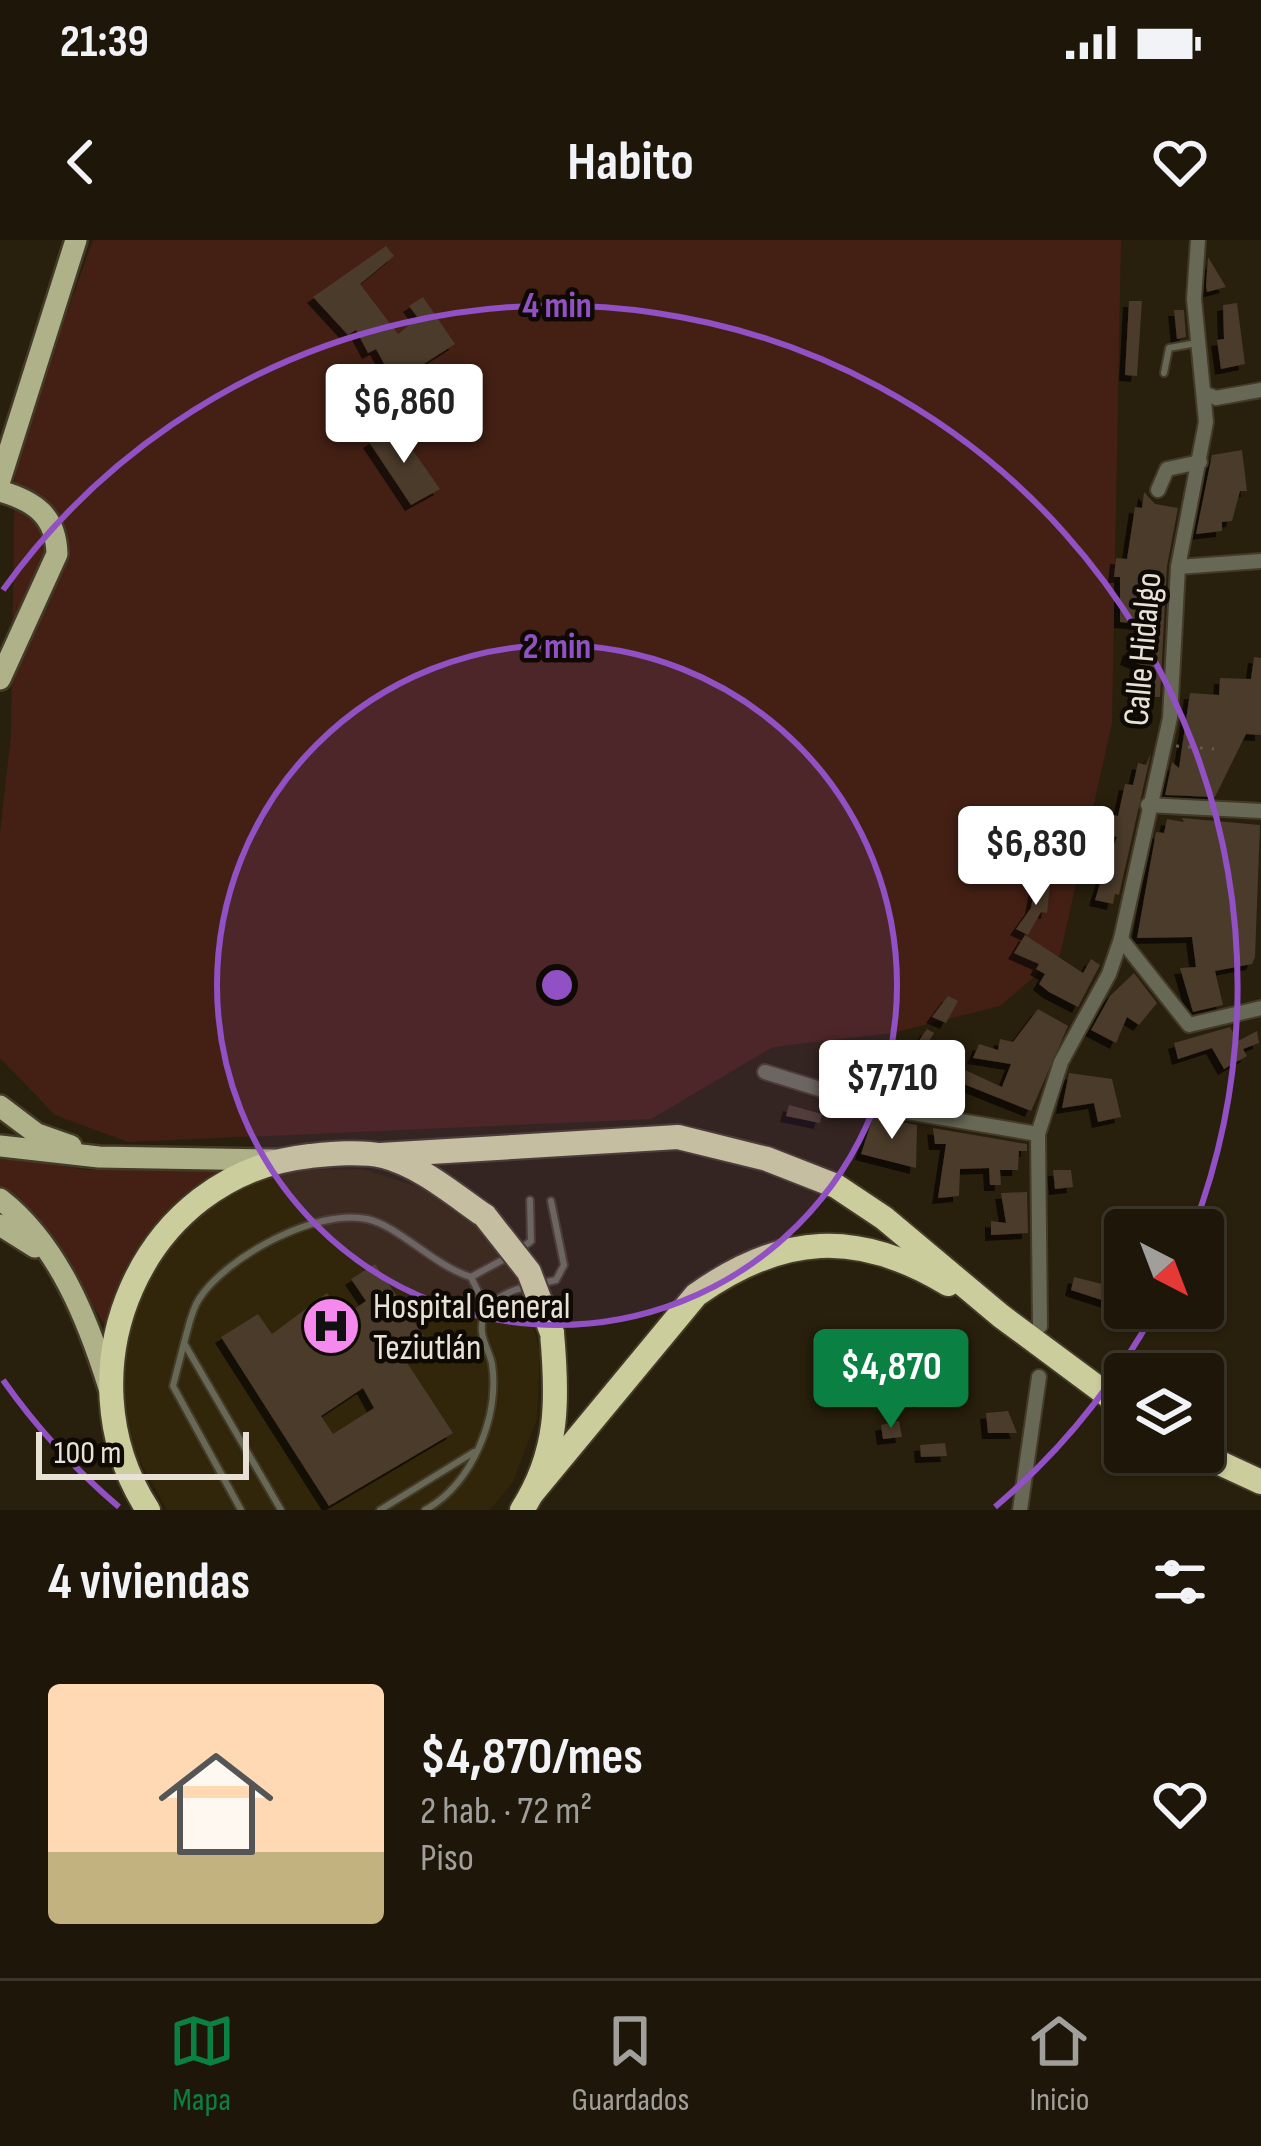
<!DOCTYPE html>
<html lang="es">
<meta charset="utf-8">
<style>
:root{--surface:#1e1709;--page:#262012;--text:#f1f3f6;--muted:#a19f9c;--line:#3c362a;--accent:#0b8043}
body{margin:0;font-family:"Sofia Sans Condensed",sans-serif;background:var(--page);color:var(--text);height:100vh;display:flex;flex-direction:column;font-size:45px;white-space:nowrap}
*{box-sizing:border-box;margin:0}
p{font-size:39px;color:var(--muted)}
.icon{flex:none;width:66px;height:66px;fill:none;stroke:currentColor;stroke-width:2;stroke-linecap:round;stroke-linejoin:round}
.map{position:relative;height:1270px;overflow:hidden}
.drawer{display:flex;flex-direction:column;background:var(--surface);flex:1}
.drawer>*{flex:none}
.needle{width:78px;rotate:138deg}
.controls{position:absolute;left:1104px;top:969px;display:grid;gap:24px}
.controls a{display:grid;place-items:center;width:120px;height:120px;border-radius:12px;background:var(--surface);box-shadow:0 3px 9px #0004,0 0 0 3px var(--line);font-size:60px}
.scale{position:absolute;left:36px;bottom:30px;width:213px;box-sizing:border-box;padding-left:12px;border:6px solid #e8e2d6;border-top:0;font-size:33px;line-height:42px;white-space:nowrap;color:#e8e2d6;-webkit-text-stroke:9px #0e0a03;paint-order:stroke}
.price{position:absolute;translate:-50% -102px;padding:0 27px;border-radius:12px;background:#fff;color:#222;font-size:39px;line-height:78px;filter:drop-shadow(0 3px 6px #0008)}
.price::after{content:'';position:absolute;left:50%;top:72px;width:36px;height:27px;margin-left:-18px;background:inherit;clip-path:polygon(0 0,100% 0,50% 100%)}
.price.current{background:var(--accent);color:#fff}
ul{padding:0;list-style:none}
li{display:flex;align-items:center;gap:36px;height:300px;padding:0 48px}
li span{display:grid;place-items:center;flex:none;width:336px;height:240px;border-radius:12px;color:#555}
li>.icon{margin-inline-start:auto}
span .icon{width:144px;height:144px;fill:#fffc;stroke-width:1}
li b{font-size:51px}
h2{display:flex;justify-content:space-between;align-items:center;height:144px;padding:0 48px;font-size:51px}
.status{display:flex;justify-content:space-between;align-items:center;height:84px;padding:0 60px;background:var(--surface);direction:ltr}
.status svg{height:33px;fill:currentColor}
header{display:flex;justify-content:space-between;align-items:center;height:156px;padding:0 48px;background:var(--surface);font-size:54px;font-weight:700}
.tabs{display:flex;justify-content:space-around;align-items:center;height:168px;border-top:3px solid var(--line);background:var(--surface);font-size:33px;color:var(--muted)}
.tabs a{display:grid;justify-items:center;gap:6px}
.tabs .current{color:var(--accent)}
.map>svg:first-child{display:block}
.built{fill:#31250a}
.green{fill:#442014}
.building{fill:#4b3a2b;fill-rule:evenodd;filter:url(#shadow)}
.lines{fill:none;stroke-linecap:round;stroke-linejoin:round}
.service-casing{stroke:#433a28;stroke-width:10}
.minor-casing{stroke:#433a28;stroke-width:18}
.primary-casing{stroke:#433a28;stroke-width:26}
.motorway-casing{stroke:#433a28;stroke-width:28}
.path{stroke:#635b4a;stroke-width:3;stroke-dasharray:3 9;stroke-linecap:butt}
.service{stroke:#676855;stroke-width:6}
.minor{stroke:#676855;stroke-width:14}
.primary{stroke:#afb189;stroke-width:21}
.motorway{stroke:#cccd9d;stroke-width:24}
.motorway-bridge-casing{stroke:#433a28;stroke-width:28;stroke-linecap:butt}
.motorway-bridge{stroke:#cccd9d;stroke-width:24}
.ring{fill:none;stroke:#9150c4;stroke-width:6}
.labels{text-anchor:middle;stroke-width:9;stroke-linejoin:round;paint-order:stroke}
.street-label{font-size:36px;fill:#e8e2d6;stroke:#0e0a03}
.poi-label{font-size:36px;fill:#e8e2d6;stroke:#0e0a03;text-anchor:start}
.centre{fill:#9150c4;stroke:#0e0a03;stroke-width:6}
.ring-label{font-size:36px;text-anchor:middle;font-weight:bold;fill:#9150c4;stroke:#0e0a03;stroke-width:9;stroke-linejoin:round;paint-order:stroke}
</style>
<div class="status"><b>21:39</b><svg viewBox="0 0 49 12"><path d="M0 12V9h3v3zM5 12V6h3v6zM10 12V3h3v9zM15 12V0h3v12zM26 1h20v11H26zM47 4h2v5h-2z"/></svg></div>
<header><svg class="icon" aria-label="back" viewBox="0 0 24 24"><path d="M15 5l-7 7 7 7"/></svg>Habito<svg class="icon" aria-label="heart" viewBox="0 0 24 24"><path d="M12 20l-8-8c-3-5 5-10 8-4 3-6 11-1 8 4z"/></svg></header>
<div class="map">
<svg width="1261" height="1270" viewBox="0 0 1261 1270">
<defs>
<filter id="shadow"><feDropShadow dx="-6" dy="6" stdDeviation="0" flood-color="#0009"/></filter>
</defs>
<rect width="100%" height="100%" fill="#281f0c"/>
<!-- built -->
<path class="built" d="M363,929l64,21 55,40 39,55 19,66 -3,68 -24,63 -23,28h-323l-39,-70 -9,-70 15,-69 37,-61 54,-45 67,-25z"/>
<!-- green -->
<g class="green">
<path d="M93,0h1028l-9,483 -52,232 -60,51 -108,27 -119,14 -122,72 -523,23 -73,-27 -55,-57v-225l11,-98 4,-279z"/>
<path d="M0,915l85,15 145,-2 -61,50 -60,113 -62,-97 -47,-43z"/>
</g>
<!-- building -->
<g class="building">
<path d="M386,6l8,10 -34,28 38,50 20,-16 -9,-12 14,-9 32,47 -78,50 -10,-13 20,-12 -11,-20 -8,4 -12,-23 -8,5 -35,-38z"/>
<path d="M1208,17l18,30 -19,5 -1,-6z"/>
<path d="M1129,61h13l-5,75 -12,-1z"/>
<path d="M1237,63l8,61 -24,5 -4,-29 7,-1 -1,-34z"/>
<path d="M1174,70h10l2,27 -9,2z"/>
<path d="M395,185l45,64 -29,16 -42,-63z"/>
<path d="M1242,210l5,41h-7l-8,30 -10,1v9l-26,3 16,-79z"/>
<path d="M1144,252l11,12 23,4 -11,58 -7,131h-5l-1,-17 -14,-1 1,-14 -15,-6 3,-10 13,5 1,-30 -23,-2v-45h-6l2,-19 11,1 8,-52 7,1z"/>
<path d="M1254,417l7,1v77l-15,-1 -31,63 -50,-2 7,-33 7,6 11,-75 29,2 1,-17 31,1z"/>
<path d="M1151,513l-32,142 -4,-1 -2,10 -18,-4 7,-23 -25,-9 4,-13 28,4 8,-22 -14,-3 4,-20 11,2 7,-32 8,1 5,-22 8,2z"/>
<path d="M1182,578l78,7 -5,132 -3,7 -37,7 8,34 -30,7 -13,-44 16,-1 -4,-30 -55,1 19,-106 8,1 3,-14 17,3z"/>
<path d="M1037,581l9,1v11l-37,-3z"/>
<path d="M1036,642l14,3 -3,28 -6,-1 -13,23 -12,-6 15,-21z"/>
<path d="M1025,695l58,38 8,-14 9,6 -22,42 -29,-15 -10,-8 6,-10 -9,-5 3,-5 -25,-11z"/>
<path d="M1134,733l23,30 -18,22 -12,-8 -11,26 -25,-13 19,-34z"/>
<path d="M948,756l10,5 -12,22 -14,-6z"/>
<path d="M1038,769l30,17 -37,85 -70,-28 4,-13 37,17 9,-23 -38,-6 6,-14 19,6 2,-11 13,3z"/>
<path d="M1230,787l8,14 19,-10 2,12 -16,6 4,7 -23,13 -12,-21 -34,11 -4,-16z"/>
<path d="M927,789l7,4 -40,65 -13,-2z"/>
<path d="M852,817l13,9 -16,20 -18,-5z"/>
<path d="M1069,833l43,6 9,38 -23,5 -4,-19 -32,5z"/>
<path d="M789,865l33,9 -2,9 -34,-7z"/>
<path d="M873,877l44,8 -1,43 -55,-14z"/>
<path d="M933,888l94,16v7h-8l-1,19h-18l1,15h-11l-1,-17 -29,1 -1,27 -21,2 8,-54h-11z"/>
<path d="M1053,930h18l2,17 -18,2z"/>
<path d="M1027,952l1,41 -37,2v-14l15,2 -5,-30z"/>
<path d="M375,1024l51,75 -24,16 51,78 -124,73 -108,-169 37,-23 14,20 55,-41 17,23 22,-15 -15,-22zM363,1148l11,20 -41,26 -12,-18z"/>
<path d="M1074,1037l44,11 -4,16 -43,-14z"/>
<path d="M889,1089l2,17h16l1,14 -34,4 -3,-33z"/>
<path d="M951,1138l1,5 10,-2 3,13 -46,8 -4,-12z"/>
<path d="M1008,1171l9,22h-29l-2,-20z"/>
<path d="M899,1181l3,16 -19,2 -2,-14z"/>
<path d="M945,1203l2,13 -26,1 -1,-12z"/>
</g>
<g class="lines">
<defs>
<g id="service">
<path d="M1164,133l5,-25 28,-5"/>
<path d="M519,1010l12,-9 -1,-41"/>
<path d="M471,1037l16,33"/>
<path d="M538,1044l18,-4 8,-15 -13,-64"/>
<path d="M184,1103l-11,43 68,124"/>
<path d="M281,1270l-97,-167c4,-13 7,-32 15,-44 27,-42 117,-91 168,-80 32,7 67,47 104,58l37,-20"/>
<path d="M380,1270l94,-58"/>
<path d="M425,1270c47,-26 75,-93 67,-146 -3,-15 -14,-28 -9,-45 4,-18 25,-28 42,-32"/>
</g>
<g id="minor">
<path d="M1206,154l10,4 45,-8"/>
<path d="M1158,250l9,-21 33,-7"/>
<path d="M1178,327l83,-6"/>
<path d="M1148,565l113,6"/>
<path d="M1121,699l68,86 72,-17"/>
<path d="M765,832l113,35 160,27"/>
<path d="M1040,1086l-2,-192 23,-72 48,-88 12,-35 49,-221 8,-151 28,-145 -12,-123 4,-59"/>
<path d="M1020,1270l19,-133"/>
</g>
<g id="primary">
<path d="M0,240l76,-240"/>
<path d="M0,251c35,10 56,25 57,63l-57,125"/>
<path d="M0,866l37,28 34,12"/>
<path d="M0,906l99,11 176,3"/>
<path d="M0,959c58,45 88,121 109,189"/>
<path d="M0,985l35,22"/>
</g>
<g id="motorway">
<path d="M380,915l298,-18 89,22 69,27 48,32 117,98 124,92"/>
<path d="M1196,1212l65,30"/>
<path d="M533,1252l163,-197c86,-61 161,-66 252,-11"/>
<path d="M148,1270c-90,-139 -7,-336 162,-354 21,-2 51,-5 73,0 38,10 70,38 102,60"/>
<path d="M522,1270c37,-58 36,-110 30,-177"/>
</g>
</defs>
<!-- service casing -->
<use href="#service" class="service-casing"/>
<!-- minor casing -->
<use href="#minor" class="minor-casing"/>
<!-- primary casing -->
<use href="#primary" class="primary-casing"/>
<!-- motorway casing -->
<use href="#motorway" class="motorway-casing"/>
<!-- path -->
<path class="path" d="M1176,506l38,3"/>
<!-- service -->
<use href="#service" class="service"/>
<!-- minor -->
<use href="#minor" class="minor"/>
<!-- primary -->
<use href="#primary" class="primary"/>
<!-- motorway -->
<use href="#motorway" class="motorway"/>
<defs>
<path id="motorway-bridge" d="M485,976l44,56 23,61"/>
</defs>
<!-- motorway-bridge casing -->
<use href="#motorway-bridge" class="motorway-bridge-casing"/>
<!-- motorway-bridge -->
<use href="#motorway-bridge" class="motorway-bridge"/>
</g>
<!-- distance rings -->
<circle cx="557" cy="745" r="340" fill="#9150c4" fill-opacity=".12"/>
<g class="ring">
<circle cx="557" cy="745" r="340"/>
<path d="M1155 1070A681 681 0 0 1 995 1267M119 1267A681 681 0 0 1 3 1140M3 350A681 681 0 0 1 1193 989"/>
</g>
<!-- icons -->
<defs>
<symbol id="hospital-disc" viewBox="-11 -11 22 22"><circle r="9.5" fill="#f689ee" stroke="#0e0a03"/><path d="M-5-5h3v3.5h4V-5h3V5h-3V1.5h-4V5h-3Z" fill="#111"/></symbol>
</defs>
<g fill-rule="evenodd">
<use href="#hospital-disc" x="298" y="1053" width="66" height="66"/>
</g>
<g class="labels">
<!-- street labels -->
<g class="street-label">
<text transform="translate(1141 409) rotate(-85)" y="13">Calle Hidalgo</text>
</g>
<!-- poi labels -->
<g class="poi-label">
<text x="373" y="1078">Hospital General<tspan x="373" dy="41">Teziutlán</tspan></text>
</g>
</g>
<circle cx="557" cy="745" r="18" class="centre"/>
<g class="ring-label">
<text x="557" y="77">4 min</text>
<text x="557" y="418">2 min</text>
</g>
</svg>
<div class="controls">
<a><svg class="needle" viewBox="-14 -14 28 28"><path d="M0-13l5 13h-10z" fill="#e53935"/><path d="M0 13l5-13h-10z" fill="#a19f9c"/></svg></a>
<a><svg class="icon" aria-label="layers" viewBox="0 0 24 24"><path d="M12 4l9 5-9 5-9-5zM3 14l9 5 9-5"/></svg></a>
</div>
<div class="scale">100 m</div>
<b class="price" style="left:404px;top:226px">$6,860</b>
<b class="price" style="left:1036px;top:668px">$6,830</b>
<b class="price" style="left:892px;top:902px">$7,710</b>
<b class="price current" style="left:891px;top:1191px">$4,870</b>
</div>
<section class="drawer">
<h2>4 viviendas<svg class="icon" aria-label="filters" viewBox="0 0 24 24"><path d="M4 7h16M4 17h16"/><circle cx="9" cy="7" r="2"/><circle cx="15" cy="17" r="2"/></svg></h2>
<ul>
<li><span style="background:linear-gradient(#ffd9b3 70%,#c2b280 0)"><svg class="icon" aria-label="home" viewBox="0 0 24 24"><path d="M3 11l9-7 9 7M6 9v11h12V9"/></svg></span><div><b>$4,870/mes</b><p>2 hab. · 72 m²</p><p>Piso</p></div><svg class="icon" aria-label="heart" viewBox="0 0 24 24"><path d="M12 20l-8-8c-3-5 5-10 8-4 3-6 11-1 8 4z"/></svg></li>
</ul>
</section>
<nav class="tabs">
<a class="current"><svg class="icon" aria-label="map" viewBox="0 0 24 24"><path d="M3 6l6-2 6 2 6-2v14l-6 2-6-2-6 2zM9 4v14M15 6v14"/></svg>Mapa</a>
<a><svg class="icon" aria-label="saved" viewBox="0 0 24 24"><path d="M7 4h10v16l-5-4-5 4z"/></svg>Guardados</a>
<a><svg class="icon" aria-label="home" viewBox="0 0 24 24"><path d="M3 11l9-7 9 7M6 9v11h12V9"/></svg>Inicio</a>
</nav>
